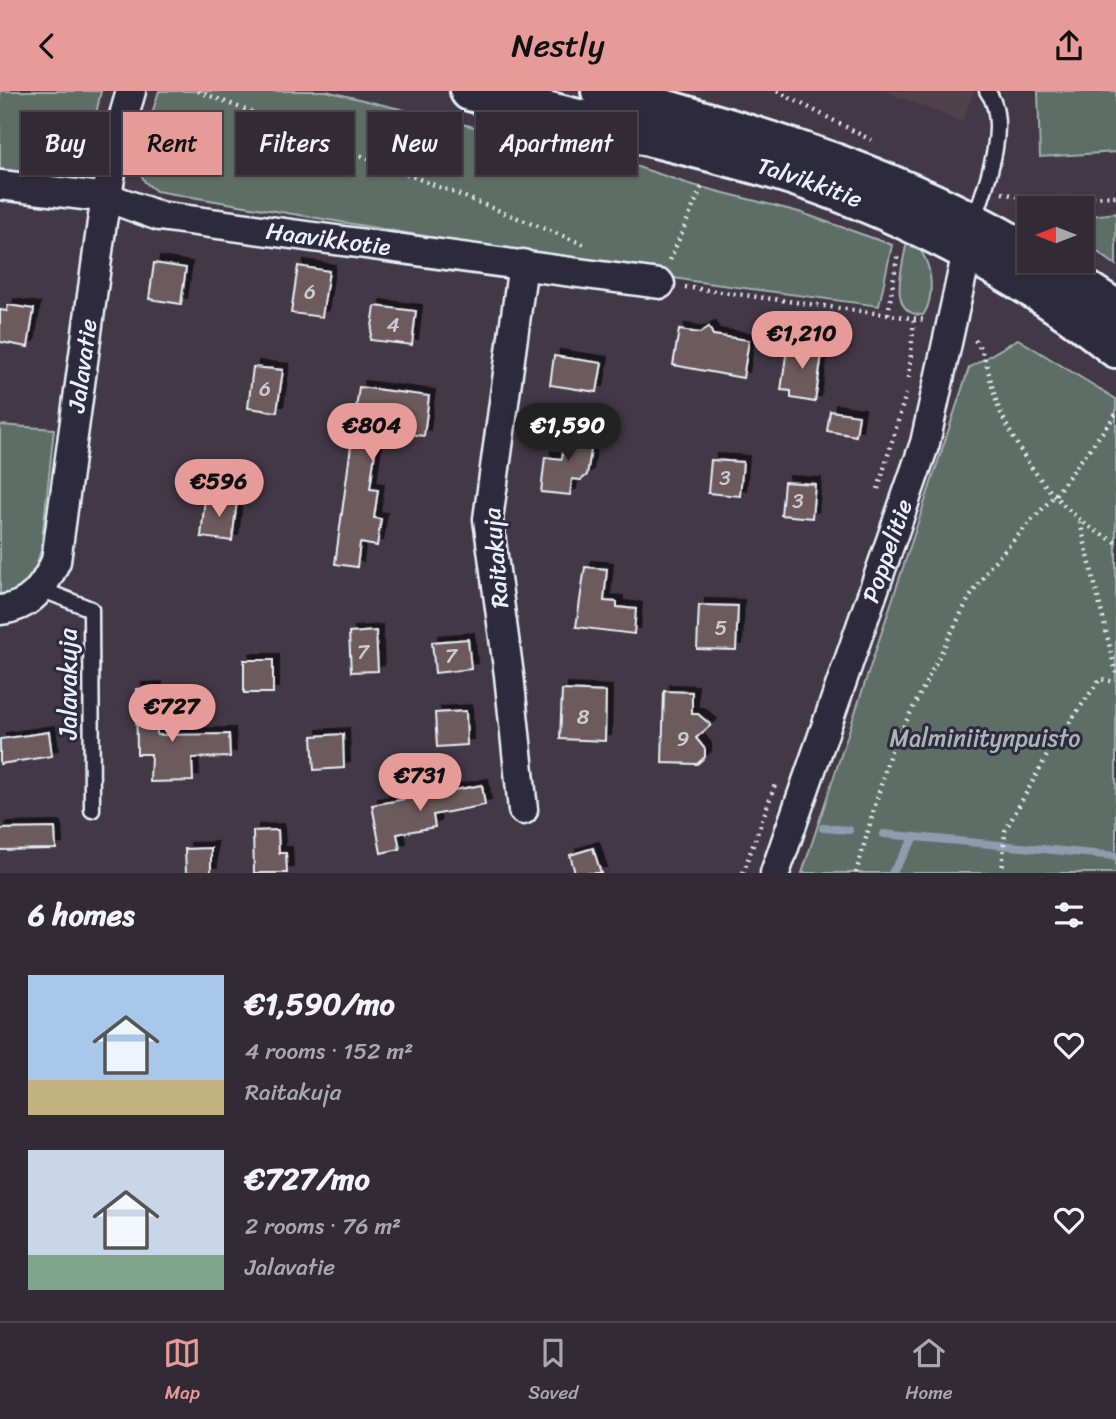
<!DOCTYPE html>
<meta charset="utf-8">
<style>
:root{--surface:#322a34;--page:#3a323c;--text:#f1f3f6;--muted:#a8a7ac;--line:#4d464f;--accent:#e69b98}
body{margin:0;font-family:Sriracha,sans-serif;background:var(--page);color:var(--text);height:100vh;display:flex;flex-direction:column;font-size:26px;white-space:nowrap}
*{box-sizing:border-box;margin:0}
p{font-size:23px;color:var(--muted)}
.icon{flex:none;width:38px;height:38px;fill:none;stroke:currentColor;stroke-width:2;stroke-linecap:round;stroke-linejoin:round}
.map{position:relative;height:782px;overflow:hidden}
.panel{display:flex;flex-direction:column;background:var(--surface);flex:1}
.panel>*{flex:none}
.hud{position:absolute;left:21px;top:21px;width:700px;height:63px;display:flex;gap:14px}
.needle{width:46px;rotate:270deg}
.buttons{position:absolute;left:1017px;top:105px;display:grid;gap:14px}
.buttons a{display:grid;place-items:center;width:77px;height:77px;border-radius:0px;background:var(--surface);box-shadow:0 2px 5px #0004,0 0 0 2px var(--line);font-size:35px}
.price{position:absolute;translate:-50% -60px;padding:0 16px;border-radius:24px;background:var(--accent);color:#111;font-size:23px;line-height:46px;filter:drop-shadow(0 2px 4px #0008)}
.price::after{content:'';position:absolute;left:50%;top:42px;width:21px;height:16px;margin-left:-10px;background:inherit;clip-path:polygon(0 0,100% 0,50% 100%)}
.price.current{background:#222;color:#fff}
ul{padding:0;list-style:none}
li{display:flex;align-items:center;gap:21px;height:175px;padding:0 28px}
li span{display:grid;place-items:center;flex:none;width:196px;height:140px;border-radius:0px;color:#555}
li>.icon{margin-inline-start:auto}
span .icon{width:84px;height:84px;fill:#fffc;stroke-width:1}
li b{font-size:30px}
h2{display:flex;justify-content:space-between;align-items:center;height:84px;padding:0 28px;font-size:30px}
.tag{padding:0 24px;border-radius:0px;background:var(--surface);box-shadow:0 2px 5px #0004,0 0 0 2px var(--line);font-size:24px;line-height:63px}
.tag.current{background:var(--accent);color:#111}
header{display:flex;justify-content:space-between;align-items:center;height:91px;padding:0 28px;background:var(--accent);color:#111;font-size:32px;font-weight:600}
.tab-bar{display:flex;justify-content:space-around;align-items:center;height:98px;border-top:2px solid var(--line);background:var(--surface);font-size:19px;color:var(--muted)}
.tab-bar a{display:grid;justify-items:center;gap:4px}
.tab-bar .current{color:var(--accent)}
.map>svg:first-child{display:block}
.built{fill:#4f424c}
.green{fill:#5c6e66;stroke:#a2b0af;stroke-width:2}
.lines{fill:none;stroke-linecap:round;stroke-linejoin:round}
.stream{stroke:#909bae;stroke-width:8}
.building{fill:#6d5a5b;stroke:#e8f1f8;stroke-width:2;filter:url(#shadow)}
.service-casing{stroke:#e8f1f8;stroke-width:19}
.minor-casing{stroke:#e8f1f8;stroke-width:33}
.primary-casing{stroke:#e8f1f8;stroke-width:44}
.path{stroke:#e8f1f8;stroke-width:4.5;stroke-dasharray:2 5;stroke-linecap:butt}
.service{stroke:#2f2a3d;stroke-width:14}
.minor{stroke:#2f2a3d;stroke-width:28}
.primary{stroke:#2f2a3d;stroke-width:38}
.labels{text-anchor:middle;stroke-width:6;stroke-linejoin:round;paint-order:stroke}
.number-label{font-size:21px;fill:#c9cbd1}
.street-label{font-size:24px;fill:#e8f1f8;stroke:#2f2a3d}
.park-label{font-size:24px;fill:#a9b6b6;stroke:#2f2a3d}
</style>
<header><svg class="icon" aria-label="back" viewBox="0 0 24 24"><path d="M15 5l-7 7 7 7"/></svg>Nestly<svg class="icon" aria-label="share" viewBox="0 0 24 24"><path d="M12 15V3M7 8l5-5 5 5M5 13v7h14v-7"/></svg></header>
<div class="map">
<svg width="1116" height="782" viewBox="0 0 1116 782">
<defs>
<filter id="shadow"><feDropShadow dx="6" dy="-6" stdDeviation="0" flood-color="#0009"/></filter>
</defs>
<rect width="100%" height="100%" fill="#423846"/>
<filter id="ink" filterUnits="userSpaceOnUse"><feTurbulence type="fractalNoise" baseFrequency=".0143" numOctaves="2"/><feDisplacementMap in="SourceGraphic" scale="14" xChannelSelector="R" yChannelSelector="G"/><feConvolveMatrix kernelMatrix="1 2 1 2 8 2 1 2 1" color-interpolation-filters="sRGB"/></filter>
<g filter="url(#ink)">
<!-- built -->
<path class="built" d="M883,0h91l-12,31z"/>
<!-- green -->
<g class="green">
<path d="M0,0h101l-16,74 -23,12 -62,-8z"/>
<path d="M159,0h167l309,75 54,18 110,28 93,33 -13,61 -187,-25 -536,-90 -11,-9 -9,-17z"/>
<path d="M1038,0h78v61l-76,5z"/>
<path d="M1116,122v52l-34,-24v-24z"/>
<path d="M910,151c22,10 27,54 13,73 -36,0 -21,-47 -17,-69z"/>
<path d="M1018,248l98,60v474h-314l167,-505z"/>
<path d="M0,334l54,4 -13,121 -10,34 -31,15z"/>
</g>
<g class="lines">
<!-- stream -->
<g class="stream">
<path d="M823,737l26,2"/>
<path d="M884,743l232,22"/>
<path d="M892,782l23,-36"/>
</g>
</g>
<!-- building -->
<g class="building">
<path d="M154,172l32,5 -5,36 -32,-5z"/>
<path d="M298,175l31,5 -7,46 -31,-4z"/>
<path d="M8,214l26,4 -6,38 -28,-5v-32l7,1z"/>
<path d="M375,215l41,5 -4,34 -42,-5z"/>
<path d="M709,236l4,8 36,5 -6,38 -70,-13 6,-35 21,3z"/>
<path d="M788,251l35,5 -8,55 -24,-4v-7l-10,-1z"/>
<path d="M554,265l48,7 -5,29 -47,-7z"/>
<path d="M253,276l30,3 -6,42 -29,-4z"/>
<path d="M359,296l70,9 -5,40 -46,-6 -8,59 8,1 -4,28 7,1 -4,27 -17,-3 -3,24 -22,-3z"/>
<path d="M830,320l29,4 -3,21 -29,-5z"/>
<path d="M566,337l28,3 -7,44 -6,5 -9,-1 -2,16 -29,-3 4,-35 17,2z"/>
<path d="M711,369l32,2 -3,34 -32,-3z"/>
<path d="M784,391l31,2 -3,34 -31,-3z"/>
<path d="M205,407l32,3 -5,40 -31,-4z"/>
<path d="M585,476l22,2 -3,32 13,1v5l19,2 -2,25 -58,-7z"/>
<path d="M699,514l39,1 -2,44 -39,-1z"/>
<path d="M376,540l2,40 -27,1 -2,-39z"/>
<path d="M468,548l3,30 -36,4 -3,-31z"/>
<rect x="244" y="569" width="29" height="33"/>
<path d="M156,597l1,47 72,-1 1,23 -38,1 1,23 -43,1 1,-28h-14l-1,-65z"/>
<path d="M562,599l44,2 -1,49 -45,-2z"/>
<path d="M664,600l28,1v22h6l13,11 -15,13 9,11v8l-8,7 -35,-1z"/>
<path d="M466,620l1,34 -30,2 -2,-34z"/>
<path d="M49,641l3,24 -52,8v-25z"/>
<path d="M343,643l1,34 -30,2 -2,-34z"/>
<path d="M482,694l3,20 -52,10 2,12 -38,7 3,15 -19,4 -9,-48z"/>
<path d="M55,737l1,21 -56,1v-21z"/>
<path d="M278,739l1,23h7l1,20h-33l-1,-42z"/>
<path d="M211,757v25h-25l-1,-24z"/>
<path d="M593,757l8,25h-26l-5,-18z"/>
</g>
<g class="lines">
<defs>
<g id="service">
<path d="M974,129c12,-34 37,-99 13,-129"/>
<path d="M43,499l48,19 1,201"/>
</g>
<g id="minor">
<path id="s1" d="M0,94l109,13 50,18 501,68"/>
<path id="s2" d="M0,519c31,-3 44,-23 56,-49l46,-339 15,-82 14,-49"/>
<path d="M523,719l-14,-135 -21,-156 35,-255"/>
<path id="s3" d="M775,782l150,-430 46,-209"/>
</g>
<g id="primary">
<path id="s4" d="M470,0c99,28 200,48 299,77 115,34 255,104 347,180"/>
<path d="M601,0c148,43 295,82 428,163"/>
<path d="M1041,170l75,49"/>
</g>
</defs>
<!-- service casing -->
<use href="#service" class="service-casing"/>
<!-- minor casing -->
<use href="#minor" class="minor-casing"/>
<!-- primary casing -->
<use href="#primary" class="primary-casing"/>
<!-- path -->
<g class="path">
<path d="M198,0l390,155"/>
<path d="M777,0l94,49"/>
<path d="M1002,102l30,6 84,-3"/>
<path d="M670,169l33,-76"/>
<path d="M685,196l241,33"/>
<path d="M888,223l10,-62"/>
<path d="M975,249c13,17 15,45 23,66 23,55 63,110 118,136"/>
<path d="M909,287l5,-60"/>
<path d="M878,398l28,-95"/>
<path d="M1080,431l36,151"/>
<path d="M743,782l33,-91"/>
<path d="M856,782l34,-120 78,-153 23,-35 64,-70 61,-81"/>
<path d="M1002,782l3,-42 44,-79 51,-73 16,3"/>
</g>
<!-- service -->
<use href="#service" class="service"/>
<!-- minor -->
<use href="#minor" class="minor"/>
<!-- primary -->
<use href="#primary" class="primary"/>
</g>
</g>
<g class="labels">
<!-- number labels -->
<g class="number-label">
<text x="310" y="208">6</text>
<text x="393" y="241">4</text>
<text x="265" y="305">6</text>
<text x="725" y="394">3</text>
<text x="798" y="417">3</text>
<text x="721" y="544">5</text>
<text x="363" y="568">7</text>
<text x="451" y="572">7</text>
<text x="583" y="633">8</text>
<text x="683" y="655">9</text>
</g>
<!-- street labels -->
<g class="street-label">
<text dy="8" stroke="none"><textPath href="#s4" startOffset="352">Talvikkitie</textPath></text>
<text dy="8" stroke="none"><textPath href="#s1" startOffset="334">Haavikkotie</textPath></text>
<text dy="8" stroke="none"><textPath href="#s2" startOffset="276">Jalavatie</textPath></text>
<text dy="8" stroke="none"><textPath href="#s3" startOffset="341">Poppelitie</textPath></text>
<text transform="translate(496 467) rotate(-95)" y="8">Raitakuja</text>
<text transform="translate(68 593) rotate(-90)" y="8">Jalavakuja</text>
</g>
<!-- park labels -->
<g class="park-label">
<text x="985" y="655">Malminiitynpuisto</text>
</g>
</g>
</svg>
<div class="buttons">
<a><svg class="needle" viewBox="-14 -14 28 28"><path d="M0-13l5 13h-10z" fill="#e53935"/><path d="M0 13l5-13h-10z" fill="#a8a7ac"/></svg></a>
</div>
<b class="price" style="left:802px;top:280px">€1,210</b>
<b class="price" style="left:372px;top:372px">€804</b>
<b class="price current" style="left:568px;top:372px">€1,590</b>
<b class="price" style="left:219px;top:428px">€596</b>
<b class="price" style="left:172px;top:653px">€727</b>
<b class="price" style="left:420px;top:722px">€731</b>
<div class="hud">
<a class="tag">Buy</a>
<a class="tag current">Rent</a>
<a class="tag">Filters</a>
<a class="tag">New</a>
<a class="tag">Apartment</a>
</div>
</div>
<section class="panel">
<h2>6 homes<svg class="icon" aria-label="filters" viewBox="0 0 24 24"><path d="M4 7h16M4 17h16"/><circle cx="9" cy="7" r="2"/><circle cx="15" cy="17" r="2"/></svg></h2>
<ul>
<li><span style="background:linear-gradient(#a9c7e8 75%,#c2b280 0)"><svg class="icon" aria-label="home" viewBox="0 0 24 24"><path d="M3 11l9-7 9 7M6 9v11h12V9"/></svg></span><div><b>€1,590/mo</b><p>4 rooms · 152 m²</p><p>Raitakuja</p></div><svg class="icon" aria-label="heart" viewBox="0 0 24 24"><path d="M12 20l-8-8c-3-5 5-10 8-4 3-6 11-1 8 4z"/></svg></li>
<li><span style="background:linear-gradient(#c9d6e8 75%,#7fa58c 0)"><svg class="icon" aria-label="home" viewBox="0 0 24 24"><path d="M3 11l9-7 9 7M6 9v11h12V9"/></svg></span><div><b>€727/mo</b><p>2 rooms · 76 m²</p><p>Jalavatie</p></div><svg class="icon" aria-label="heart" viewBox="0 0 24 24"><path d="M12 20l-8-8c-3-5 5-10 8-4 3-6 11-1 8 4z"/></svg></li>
</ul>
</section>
<nav class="tab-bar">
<a class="current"><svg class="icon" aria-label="map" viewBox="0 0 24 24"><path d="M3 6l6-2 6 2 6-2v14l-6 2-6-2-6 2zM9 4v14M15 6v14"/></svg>Map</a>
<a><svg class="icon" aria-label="saved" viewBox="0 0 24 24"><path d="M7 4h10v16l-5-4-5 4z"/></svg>Saved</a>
<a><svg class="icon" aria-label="home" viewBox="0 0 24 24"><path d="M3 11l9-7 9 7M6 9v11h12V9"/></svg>Home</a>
</nav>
